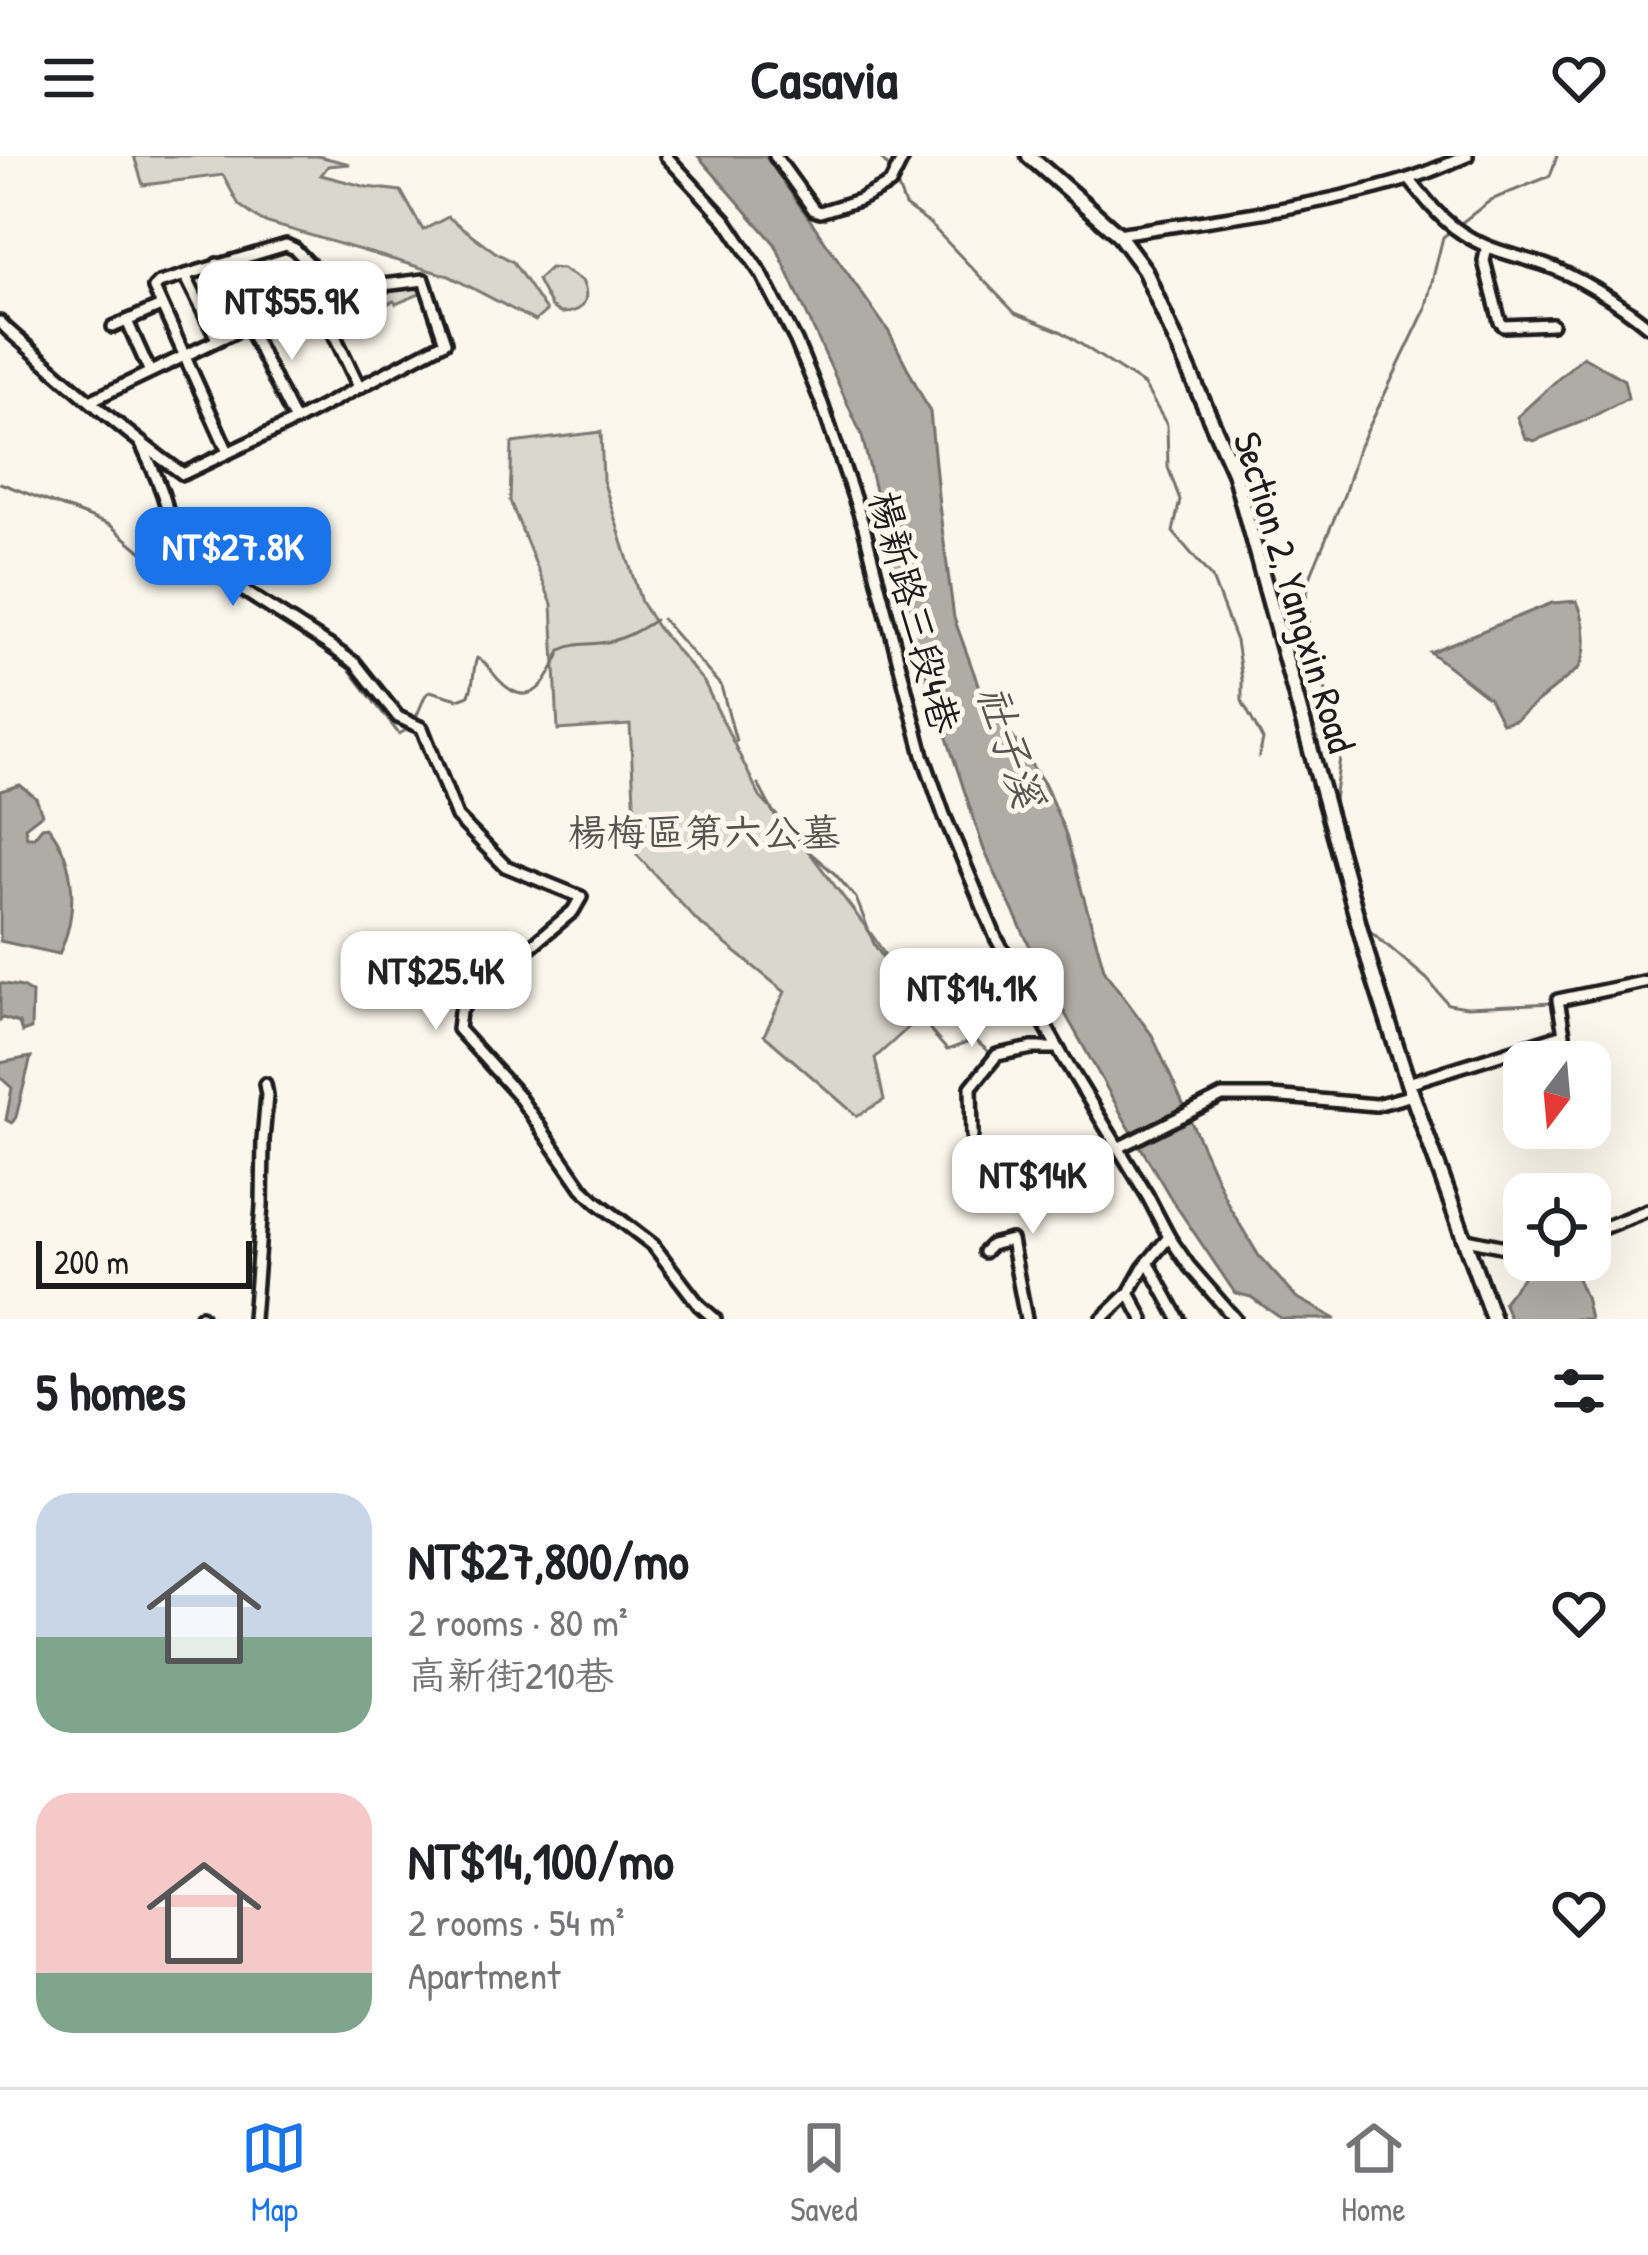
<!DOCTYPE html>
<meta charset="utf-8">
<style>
:root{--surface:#fff;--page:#f6f6f6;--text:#202124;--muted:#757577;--line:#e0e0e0;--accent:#1a73e8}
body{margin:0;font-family:"Patrick Hand","LXGW WenKai TC",sans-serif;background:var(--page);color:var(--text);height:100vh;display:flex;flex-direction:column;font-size:45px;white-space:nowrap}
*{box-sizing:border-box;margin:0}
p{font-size:39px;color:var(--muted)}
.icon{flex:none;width:66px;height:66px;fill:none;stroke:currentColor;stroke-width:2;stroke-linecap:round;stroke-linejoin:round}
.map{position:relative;height:1163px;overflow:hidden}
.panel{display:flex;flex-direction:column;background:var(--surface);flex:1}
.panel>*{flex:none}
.needle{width:78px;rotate:196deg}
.buttons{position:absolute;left:1503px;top:885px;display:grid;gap:24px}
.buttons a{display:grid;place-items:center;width:108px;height:108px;border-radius:24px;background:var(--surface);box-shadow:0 12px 48px #0002;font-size:60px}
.scale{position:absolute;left:36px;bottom:30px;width:216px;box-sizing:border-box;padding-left:12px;border:6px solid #1c1c1c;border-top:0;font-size:33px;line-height:42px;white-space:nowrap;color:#1c1c1c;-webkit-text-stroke:9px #fbf7ec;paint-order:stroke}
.price{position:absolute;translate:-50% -102px;padding:0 27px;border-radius:24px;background:#fff;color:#222;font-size:39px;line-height:78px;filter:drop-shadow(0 3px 6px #0008)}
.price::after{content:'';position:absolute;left:50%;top:72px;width:36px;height:27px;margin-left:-18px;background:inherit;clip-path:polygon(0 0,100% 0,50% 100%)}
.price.on{background:var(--accent);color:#fff}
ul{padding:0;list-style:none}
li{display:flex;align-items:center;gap:36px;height:300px;padding:0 36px}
li span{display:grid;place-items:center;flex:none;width:336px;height:240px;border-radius:36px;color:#555}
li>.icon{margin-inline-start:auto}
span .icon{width:144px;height:144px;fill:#fffc;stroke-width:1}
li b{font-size:51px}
h2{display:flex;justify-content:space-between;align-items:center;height:144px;padding:0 36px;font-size:51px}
header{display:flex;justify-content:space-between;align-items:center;height:156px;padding:0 36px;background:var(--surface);font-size:54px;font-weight:700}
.tab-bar{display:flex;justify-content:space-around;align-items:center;height:168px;border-top:3px solid var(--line);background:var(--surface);font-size:33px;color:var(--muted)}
.tab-bar a{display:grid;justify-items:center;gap:6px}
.tab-bar .on{color:var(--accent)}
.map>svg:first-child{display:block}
.green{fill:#dad7ce;stroke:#7b7a75;stroke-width:3}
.water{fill:#afaca5;stroke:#74726e;stroke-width:3}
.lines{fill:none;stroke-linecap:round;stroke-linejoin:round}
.stream{stroke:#74726e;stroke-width:3}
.minor-casing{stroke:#1c1c1c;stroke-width:18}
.secondary-casing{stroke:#1c1c1c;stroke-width:21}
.minor{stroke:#fbf7ec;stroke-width:9}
.secondary{stroke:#fbf7ec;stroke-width:12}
.labels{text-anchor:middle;stroke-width:10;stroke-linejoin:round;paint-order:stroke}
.street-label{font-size:39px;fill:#1c1c1c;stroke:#fbf7ec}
.park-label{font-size:39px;fill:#555451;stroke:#fbf7ec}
.water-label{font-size:42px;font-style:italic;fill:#575653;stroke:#fbf7ec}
</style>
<header><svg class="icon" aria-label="menu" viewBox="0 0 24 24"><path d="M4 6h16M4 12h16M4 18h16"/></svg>Casavia<svg class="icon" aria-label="heart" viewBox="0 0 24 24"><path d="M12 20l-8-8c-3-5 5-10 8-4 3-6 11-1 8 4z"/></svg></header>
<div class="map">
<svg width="1648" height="1163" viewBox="0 0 1648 1163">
<rect width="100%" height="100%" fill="#fbf7ec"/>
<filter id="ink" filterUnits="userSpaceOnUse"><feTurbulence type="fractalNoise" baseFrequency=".00833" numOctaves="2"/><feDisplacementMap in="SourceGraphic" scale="24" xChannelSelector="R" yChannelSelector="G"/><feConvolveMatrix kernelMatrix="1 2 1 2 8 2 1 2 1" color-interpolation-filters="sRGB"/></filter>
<g filter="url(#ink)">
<!-- green -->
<g class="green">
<path d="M134,0h184l32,8 -22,2 -7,9 46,12 34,4 22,39 25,-13 47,35 18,10 33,49 -11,10 -86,-45 -188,-55 -22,-16 -16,-30 -80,10z"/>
<path d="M550,112l12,1 20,12c10,20 -1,33 -22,32l-9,-6 -14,-27z"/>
<path d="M407,131l9,1 6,5 -26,11 -2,-3 -32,12 -4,-12 -17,10 -12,2 -4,-7v-13l48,2z"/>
<path d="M601,276l2,48 38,122 16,25 47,55 56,115 44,48 71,94 47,76 -47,43 9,42 -27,16 -93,-81 21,-43 -88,-71 -60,-66 -7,-130 -72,5 -6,-126 -42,-103 2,-58z"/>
</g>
<!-- water -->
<g class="water">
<path d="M698,0h67l124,176 41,80 9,93 15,113 25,69 66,98 20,47 40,140 47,63 78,173 29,48 37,41 40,22h-54l-31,-22 -16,-4 -63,-93 -45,-76 -83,-148 -60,-126 -84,-254 -38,-160 -87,-192z"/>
<path d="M1583,200l41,24 4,18 -44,23 -50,20 -9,-3 -8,-21z"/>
<path d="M1577,445c8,19 13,51 1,68l-63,51 -13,3 -13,-25 -59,-46 122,-49z"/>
<path d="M20,629l16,13 6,16 -17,13 2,10h7l8,-10 6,-1c29,36 30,88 11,128l-59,-13v-150z"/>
<path d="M0,827l22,4 10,6 -1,36 -9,3 -3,-9 -16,-5 -3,2z"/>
<path d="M31,901l-15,60 -4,6 -6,-3 6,-32 -12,-11v-14z"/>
<path d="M1559,1104h10l16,37 5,22h-80l-7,-17 25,-32z"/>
</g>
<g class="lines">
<!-- stream -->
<g class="stream">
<path d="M879,0l14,17"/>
<path d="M896,26l9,24 25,18 85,89 47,19 82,53 23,40 1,42 12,33 -7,32 39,46 24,63 6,39v21l21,39 -4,17"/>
<path d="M0,327l110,42 39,33 55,14"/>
<path d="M662,463l59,67 15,55"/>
<path d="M294,472l55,41 50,65 11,-6"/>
<path d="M415,564l10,-24 5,-5 28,8 11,-4c6,-13 3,-24 8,-37 11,6 13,12 21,21 33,36 52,0 63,-29 14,-7 24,-5 39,-7 21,-2 38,-12 55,-23"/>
<path d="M758,628l23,43 12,2 15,22 27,23 21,24 18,46 60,91 13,15 28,-10 15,13 10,-6 29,-3"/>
<path d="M1569,846l79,-16"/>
<path d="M1554,847l-87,4 -19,-3 -21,-25 -57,-48 -36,-131 7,-49 -37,-146 8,-33 32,-77 13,-43 68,-142 18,-73 48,-37 59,-24 7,-20"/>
</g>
<defs>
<g id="minor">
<path d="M666,0l60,65 36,54 34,66 26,63 42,123 59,228 21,60 52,123 67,119 84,138 22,42 20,29 46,53"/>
<path d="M775,0l39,54 6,2 39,-12 31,-16 14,-28"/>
<path d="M1409,23c16,20 32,41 53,54 25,17 52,22 80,31 34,11 78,39 106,62"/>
<path d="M1118,78c96,-15 194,-26 287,-54 21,-6 42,-16 62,-24"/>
<path d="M1487,91l-3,14 16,61 4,4 48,-2"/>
<path d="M217,108l78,157"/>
<path d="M185,119l32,64"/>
<path d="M315,138l44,93"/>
<path d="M127,165l22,49"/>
<path d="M0,166l8,8c57,50 113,100 175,144l112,-53 150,-79 -21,-62 -65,8 -28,-2 -241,115"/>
<path d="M113,171l48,-21"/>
<path d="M141,288c16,35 36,69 25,109l42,15 119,76 29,20 42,53 24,11 35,89 48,49 76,31 -8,14 -103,86 -10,15 -2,17 59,65 65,94 15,14 56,43 46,60 16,14"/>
<path d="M228,296l-74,-164 5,-5 127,-38 9,4 36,37"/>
<path d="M1408,927l156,-49 -6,-34 90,-19"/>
<path d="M972,980l-1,-49 26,-32 35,-7h26"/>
<path d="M1118,992l104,-52h50l104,9 37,-10"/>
<path d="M1590,1077l58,-23"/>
<path d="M1462,1082l62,13"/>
<path d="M984,1096l7,-7 20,-5 15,79"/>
<path d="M1148,1106l31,57"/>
<path d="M1129,1137l14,26"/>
<path d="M199,1163l2,-3"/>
<path d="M253,1163l9,-113 1,-66 4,-45 -2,-11"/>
<path d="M1102,1163l27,-26 14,-25 26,-31"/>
</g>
<path id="secondary" d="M1029,0l89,78 26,35 90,203 138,500 36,111 85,236"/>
</defs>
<!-- minor casing -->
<use href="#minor" class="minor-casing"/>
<!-- secondary casing -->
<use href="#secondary" class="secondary-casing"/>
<!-- minor -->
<use href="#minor" class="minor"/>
<!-- secondary -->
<use href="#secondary" class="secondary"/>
</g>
</g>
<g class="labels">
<!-- street labels -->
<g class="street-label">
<text transform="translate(1295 436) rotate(73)" y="14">Section 2, Yangxin Road</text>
<text transform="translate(915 456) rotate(75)" y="14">楊新路三段4巷</text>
</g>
<!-- park labels -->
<g class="park-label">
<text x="704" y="690">楊梅區第六公墓</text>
</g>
<!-- water labels -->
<g class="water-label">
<text transform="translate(1011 590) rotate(72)" y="15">社子溪</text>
</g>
</g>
</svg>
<div class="buttons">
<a><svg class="needle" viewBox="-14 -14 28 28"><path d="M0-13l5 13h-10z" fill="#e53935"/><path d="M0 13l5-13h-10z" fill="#757577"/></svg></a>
<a><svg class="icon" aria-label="locate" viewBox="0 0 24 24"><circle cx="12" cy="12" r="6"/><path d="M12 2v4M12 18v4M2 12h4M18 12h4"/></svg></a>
</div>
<div class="scale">200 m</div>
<b class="price" style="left:292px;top:207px">NT$55.9K</b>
<b class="price on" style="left:233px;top:453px">NT$27.8K</b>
<b class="price" style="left:436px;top:877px">NT$25.4K</b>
<b class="price" style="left:972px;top:894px">NT$14.1K</b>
<b class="price" style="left:1033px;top:1081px">NT$14K</b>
</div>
<section class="panel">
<h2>5 homes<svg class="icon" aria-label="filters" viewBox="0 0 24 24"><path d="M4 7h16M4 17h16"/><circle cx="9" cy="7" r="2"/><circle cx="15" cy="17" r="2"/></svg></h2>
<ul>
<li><span style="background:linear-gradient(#c9d6e8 60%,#7fa58c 0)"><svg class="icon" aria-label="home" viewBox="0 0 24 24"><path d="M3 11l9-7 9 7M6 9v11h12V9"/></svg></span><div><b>NT$27,800/mo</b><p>2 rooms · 80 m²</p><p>高新街210巷</p></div><svg class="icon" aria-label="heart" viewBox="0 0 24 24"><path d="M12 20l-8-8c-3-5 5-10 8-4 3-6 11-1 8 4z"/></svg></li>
<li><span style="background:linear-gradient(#f6c9c9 75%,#7fa58c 0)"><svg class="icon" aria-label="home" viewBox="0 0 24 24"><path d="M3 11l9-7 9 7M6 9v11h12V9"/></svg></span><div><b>NT$14,100/mo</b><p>2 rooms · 54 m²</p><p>Apartment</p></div><svg class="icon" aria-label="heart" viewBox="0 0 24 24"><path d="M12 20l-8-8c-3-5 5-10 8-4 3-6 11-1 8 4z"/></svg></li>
</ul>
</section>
<nav class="tab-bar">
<a class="on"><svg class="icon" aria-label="map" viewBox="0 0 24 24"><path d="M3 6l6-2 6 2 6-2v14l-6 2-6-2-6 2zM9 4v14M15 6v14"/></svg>Map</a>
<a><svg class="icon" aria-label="saved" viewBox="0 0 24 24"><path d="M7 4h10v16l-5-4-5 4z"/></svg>Saved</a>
<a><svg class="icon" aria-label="home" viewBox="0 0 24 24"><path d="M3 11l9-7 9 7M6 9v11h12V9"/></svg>Home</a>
</nav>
